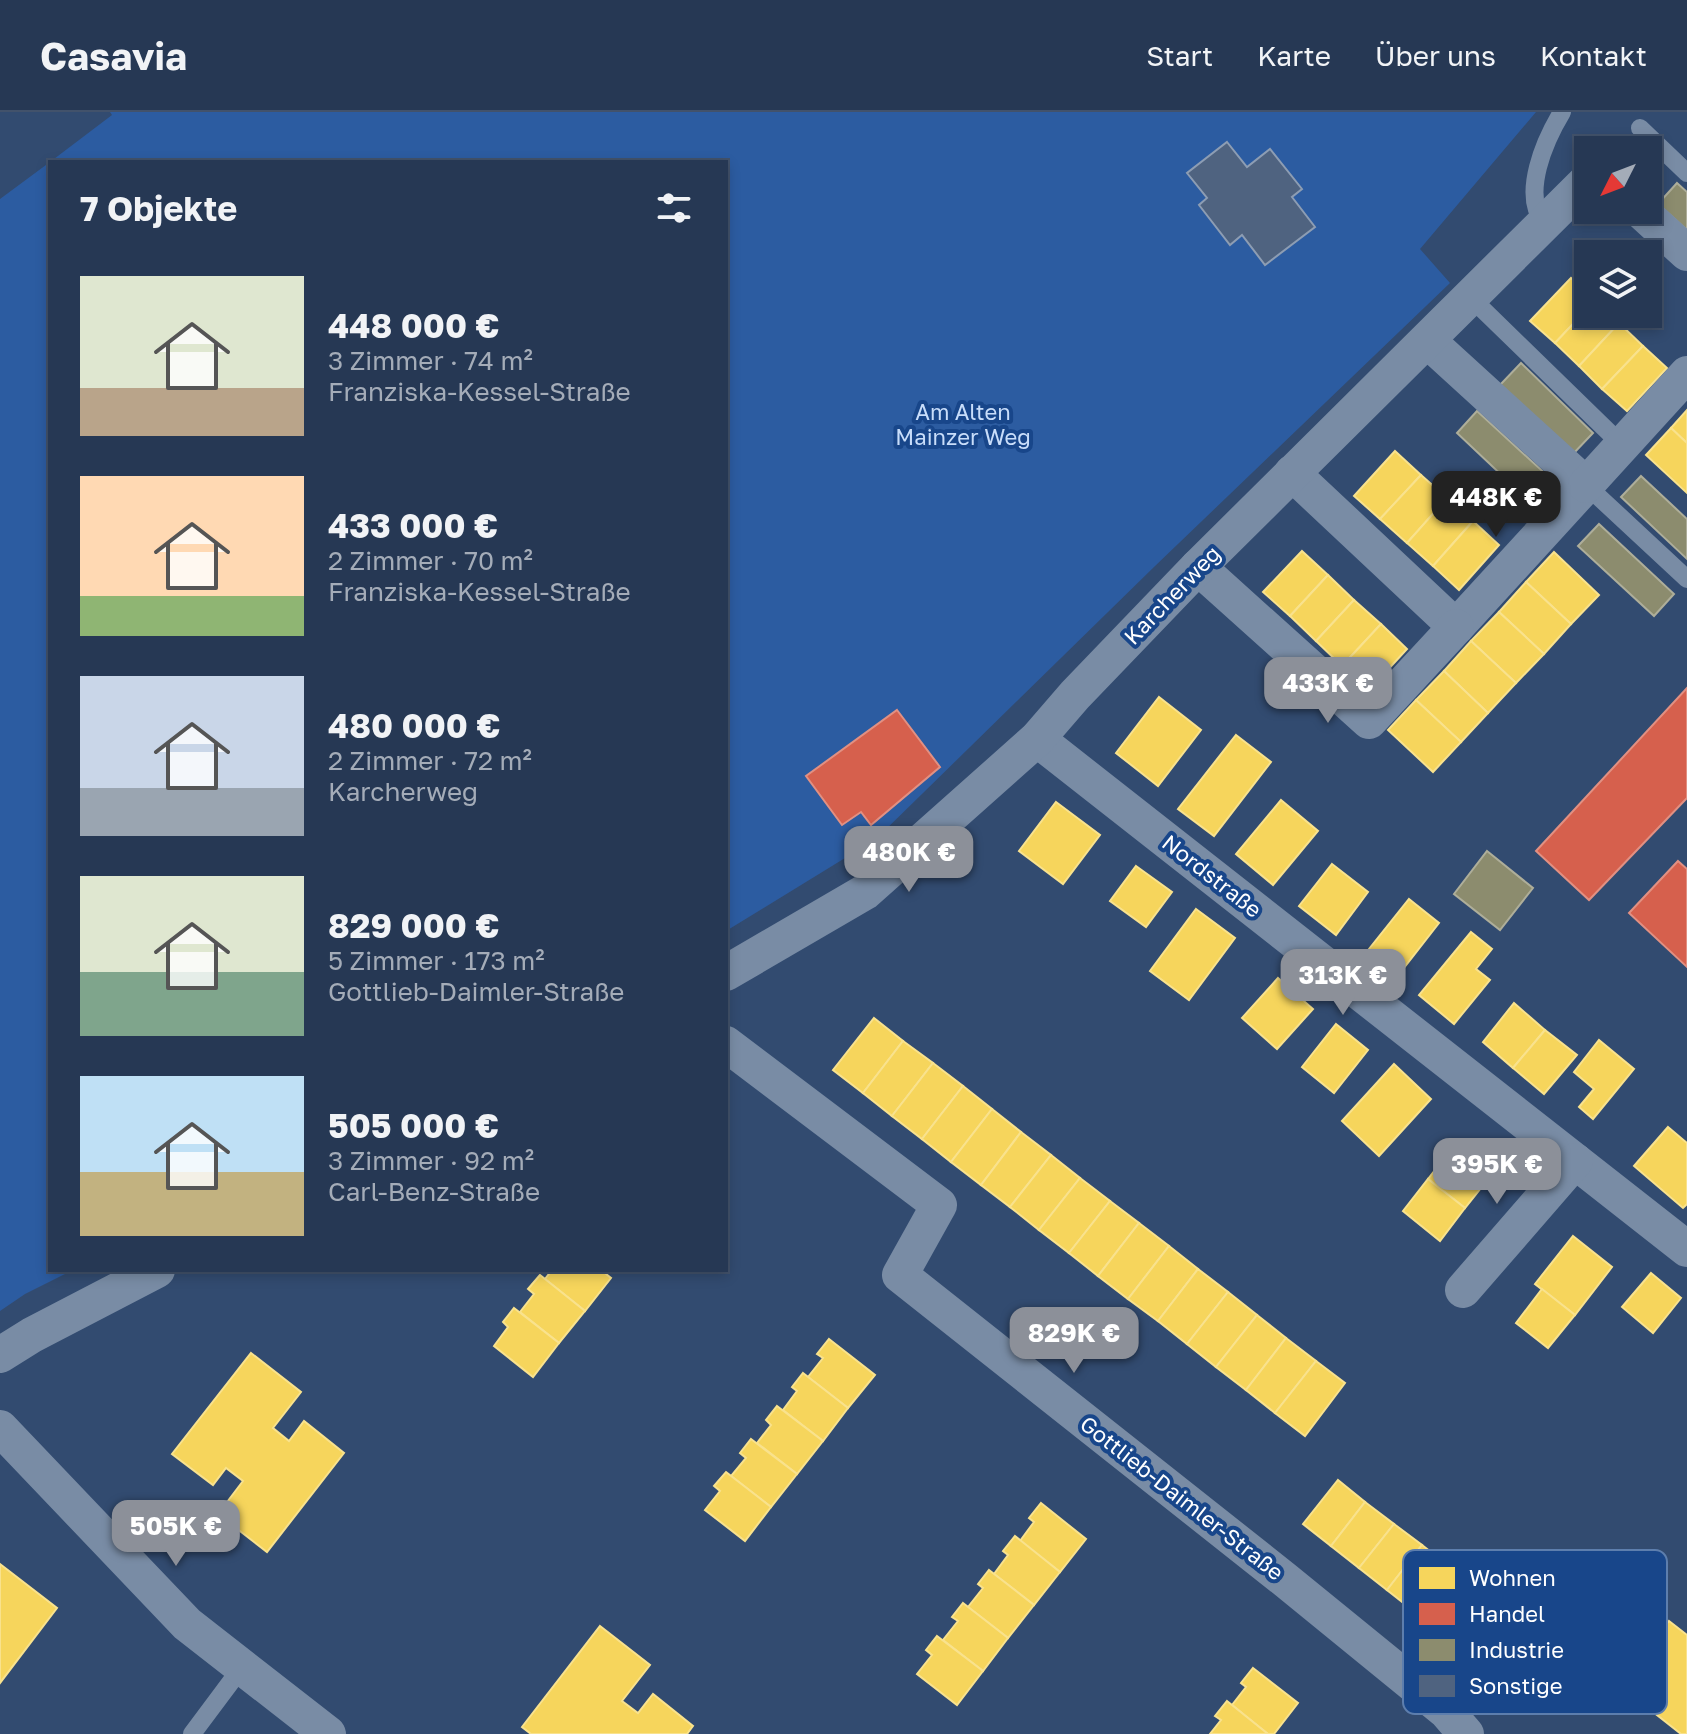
<!DOCTYPE html>
<html lang="de">
<meta charset="utf-8">
<style>
:root{--surface:#263854;--page:#32435e;--text:#f1f3f6;--muted:#a4acb8;--line:#42526b;--accent:#8c9099}
body{margin:0;font-family:"Golos Text",sans-serif;background:var(--page);color:var(--text);height:100vh;display:flex;flex-direction:column;font-size:30px;white-space:nowrap}
*{box-sizing:border-box;margin:0}
p{font-size:26px;color:var(--muted)}
.icon{flex:none;width:44px;height:44px;fill:none;stroke:currentColor;stroke-width:2;stroke-linecap:round;stroke-linejoin:round}
.map{position:relative;flex:1;overflow:hidden}
.side{position:absolute;left:48px;top:48px;width:680px;height:1112px;display:flex;flex-direction:column;background:var(--surface);border-radius:0px;box-shadow:0 4px 12px #0003,0 0 0 2px var(--line)}
.side>*{flex:none}
.needle{width:52px;rotate:228deg}
.tools{position:absolute;left:1574px;top:24px;display:grid;gap:16px}
.tools a{display:grid;place-items:center;width:88px;height:88px;border-radius:0px;background:var(--surface);box-shadow:0 4px 12px #0003,0 0 0 2px var(--line);font-size:40px}
.price{position:absolute;translate:-50% -68px;padding:0 18px;border-radius:16px;background:var(--accent);color:#fff;font-size:26px;line-height:52px;filter:drop-shadow(0 2px 4px #0008)}
.price::after{content:'';position:absolute;left:50%;top:48px;width:24px;height:18px;margin-left:-12px;background:inherit;clip-path:polygon(0 0,100% 0,50% 100%)}
.price.on{background:#222;color:#fff}
ul{padding:0;list-style:none}
li{display:flex;align-items:center;gap:24px;height:200px;padding:0 32px}
li span{display:grid;place-items:center;flex:none;width:224px;height:160px;border-radius:0px;color:#555}
li>.icon{margin-inline-start:auto}
span .icon{width:96px;height:96px;fill:#fffc;stroke-width:1}
li b{font-size:34px}
h2{display:flex;justify-content:space-between;align-items:center;height:96px;padding:0 32px;font-size:34px}
header{display:flex;align-items:center;gap:48px;box-sizing:border-box;height:112px;padding:0 40px;background:var(--surface);border-bottom:2px solid var(--line)}
header strong{font-size:38px}
nav{display:flex;gap:44px;margin-inline-start:auto;font-size:28px}
.map>svg:first-child{display:block}
.green{fill:#2c5ca1}
.homes{fill:#f6d55c;stroke:#f9e28d;stroke-width:2}
.shops{fill:#d6604d;stroke:#e29082;stroke-width:2}
.industry{fill:#8c8c6e;stroke:#aeae9a;stroke-width:2}
.building{fill:#4f6380;stroke:#8d9db3;stroke-width:2}
.lines{fill:none;stroke-linecap:round;stroke-linejoin:round}
.lane{stroke:#798ca5;stroke-width:18}
.street{stroke:#798ca5;stroke-width:36}
.labels{text-anchor:middle;stroke-width:8;stroke-linejoin:round;paint-order:stroke}
.park-label{font-size:22px;fill:#c8ddfa;stroke:#18468a}
.street-label{font-size:22px;fill:#fff;stroke:#18468a}
.key{fill:#18468a;stroke:#5d7ead;stroke-width:2}
.key-label{font-size:22px;fill:#fff}
</style>
<header>
<strong>Casavia</strong>
<nav><a>Start</a><a>Karte</a><a>Über uns</a><a>Kontakt</a></nav>
</header>
<div class="map">
<svg width="1687" height="1622" viewBox="0 0 1687 1622">
<rect width="100%" height="100%" fill="#324b70"/>
<!-- green -->
<g class="green">
<path d="M110,0h1426l-116,137 30,34 -296,284 -278,272 -150,92v-769h-676l62,-47z"/>
<path d="M50,50v1108h23l-48,24 -25,17v-1112z"/>
</g>
<!-- homes -->
<g class="homes">
<path d="M1571,166l17,16v14l-33,35 -25,-22z"/>
<path d="M1588,196v6h21l10,9 -40,43 -24,-23z"/>
<path d="M1619,211l24,23 -41,43 -23,-23z"/>
<path d="M1643,234l24,22 -40,43 -25,-22z"/>
<path d="M1687,298v33l-16,-15z"/>
<path d="M1671,316l16,15v50l-41,-38z"/>
<path d="M1395,339l26,24 -41,44 -26,-23z"/>
<path d="M1421,363l26,23 -40,45 -27,-24z"/>
<path d="M1447,386l26,23 -40,45 -26,-23z"/>
<path d="M1473,409l26,24 -40,45 -26,-24z"/>
<path d="M1302,439l26,24 -38,41 -27,-24z"/>
<path d="M1554,440l45,43 -28,29 -45,-42z"/>
<path d="M1328,463l26,25 -38,41 -26,-25z"/>
<path d="M1526,470l45,42 -27,30 -45,-42z"/>
<path d="M1354,488l27,24 -39,42 -26,-25z"/>
<path d="M1499,500l45,42 -28,29 -45,-42z"/>
<path d="M1381,512l26,25 -38,41 -27,-24z"/>
<path d="M1471,529l45,42 -28,30 -44,-42z"/>
<path d="M1444,559l44,42 -27,29 -45,-42z"/>
<path d="M1159,585l42,33 -43,56 -42,-33z"/>
<path d="M1416,588l45,42 -28,30 -45,-42z"/>
<path d="M1236,623l35,27 -57,74 -36,-27z"/>
<path d="M1281,688l37,31 -45,54 -37,-31z"/>
<path d="M1056,690l44,33 -37,49 -44,-33z"/>
<path d="M1332,752l36,28 -32,43 -37,-29z"/>
<path d="M1136,754l36,26 -26,35 -36,-26z"/>
<path d="M1409,787l30,24 -43,55 -31,-24z"/>
<path d="M1196,797l39,29 -46,62 -39,-29z"/>
<path d="M1471,820l21,17 -16,20 14,11 -36,44 -35,-29z"/>
<path d="M1278,866l35,31 -36,40 -35,-31z"/>
<path d="M1514,891l31,27 -32,38 -30,-26z"/>
<path d="M874,906l29,23 -40,52 -30,-23z"/>
<path d="M1336,912l32,26 -34,43 -32,-26z"/>
<path d="M1545,918l32,25 -33,39 -31,-26z"/>
<path d="M1599,928l35,29 -41,50 -14,-12 15,-18 -20,-17z"/>
<path d="M903,929l30,22 -41,53 -29,-23z"/>
<path d="M933,951l30,23 -41,53 -30,-23z"/>
<path d="M1394,952l37,35 -52,57 -37,-35z"/>
<path d="M963,974l29,23 -41,53 -29,-23z"/>
<path d="M992,997l29,23 -40,53 -30,-23z"/>
<path d="M1668,1015l19,16v61l-4,4 -49,-42z"/>
<path d="M1021,1020l30,23 -41,52 -29,-22z"/>
<path d="M1456,1031l37,30 -28,35 -37,-29z"/>
<path d="M1051,1043l29,23 -41,52 -29,-23z"/>
<path d="M1080,1066l30,23 -41,52 -30,-23z"/>
<path d="M1428,1067l37,29 -25,33 -37,-30z"/>
<path d="M1110,1089l29,22 -41,53 -29,-23z"/>
<path d="M1139,1111l30,23 -41,53 -30,-23z"/>
<path d="M1573,1124l39,31 -37,48 -40,-31z"/>
<path d="M1169,1134l29,23 -40,52 -30,-22z"/>
<path d="M1198,1157l30,23 -41,52 -29,-23z"/>
<path d="M552,1158h49l10,8 -26,33 -40,-32z"/>
<path d="M1651,1161l30,25 -28,35 -31,-26z"/>
<path d="M540,1163l45,36 -26,32 -39,-31 14,-18 -6,-5z"/>
<path d="M1542,1177l33,26 -27,33 -32,-25z"/>
<path d="M1228,1180l29,23 -41,52 -29,-23z"/>
<path d="M514,1196l45,35 -26,34 -39,-31 14,-19 -5,-5z"/>
<path d="M1257,1203l29,23 -40,52 -30,-23z"/>
<path d="M1286,1226l30,23 -41,52 -29,-23z"/>
<path d="M829,1227l46,36 -27,33 -40,-31 15,-19 -6,-4z"/>
<path d="M251,1241l50,39 -28,36 16,13 15,-20 40,32 -77,99 -49,-38 25,-33 -17,-13 -13,17 -41,-31z"/>
<path d="M1316,1249l29,22 -40,53 -30,-23z"/>
<path d="M803,1261l45,35 -25,33 -40,-31 14,-19 -5,-4z"/>
<path d="M777,1294l46,35 -26,33 -40,-31 14,-18 -5,-5z"/>
<path d="M751,1327l46,35 -26,33 -40,-31 15,-18 -6,-5z"/>
<path d="M726,1360l45,35 -26,34 -40,-31 15,-19 -6,-5z"/>
<path d="M1338,1368l27,22 -34,44 -28,-22z"/>
<path d="M1365,1390l29,22 -35,44 -28,-22z"/>
<path d="M1041,1391l45,36 -26,33 -40,-31 14,-19 -5,-4z"/>
<path d="M1394,1412l28,21 -35,45 -28,-22z"/>
<path d="M1015,1424l45,36 -26,33 -40,-31 14,-19 -5,-4z"/>
<path d="M1422,1433l28,22 -35,45 -28,-22z"/>
<path d="M0,1452l57,44 -57,75z"/>
<path d="M989,1458l45,35 -26,33 -40,-31 15,-19 -5,-4z"/>
<path d="M963,1491l45,35 -25,33 -40,-31 15,-19 -6,-4z"/>
<path d="M1669,1509l18,14v99h-6l-62,-49z"/>
<path d="M600,1514l50,39 -28,36 16,12 15,-19 40,32 -6,8h-156l-9,-7z"/>
<path d="M937,1524l46,35 -26,34 -40,-31 15,-19 -6,-5z"/>
<path d="M1253,1556l45,35 -24,31h-6l-36,-29 14,-18 -5,-4z"/>
<path d="M1227,1589l5,4 36,29h-58l11,-14 -6,-4z"/>
</g>
<!-- shops -->
<g class="shops">
<path d="M1687,576v110l-98,102 -53,-49z"/>
<path d="M897,598l43,57 -69,58 -10,-13 -19,13 -36,-49z"/>
<path d="M1678,749l9,8v98l-58,-54z"/>
</g>
<!-- industry -->
<g class="industry">
<path d="M1677,71l10,9v38l-29,-26z"/>
<path d="M1521,251l72,70 -21,22 -72,-70z"/>
<path d="M1477,299l74,68 -21,23 -73,-69z"/>
<path d="M1641,364l46,43v40l-66,-62z"/>
<path d="M1599,412l75,70 -20,22 -76,-70z"/>
<path d="M1487,739l46,37 -33,42 -46,-36z"/>
</g>
<!-- building -->
<path class="building" d="M1227,30l20,25 23,-18 32,40 -10,8 23,30 -50,38 -23,-30 -12,10 -31,-40 8,-7 -20,-25z"/>
<g class="lines">
<!-- lane -->
<g class="lane">
<path d="M1640,16l47,45"/>
<path d="M1544,111c-23,-29 1,-83 18,-111"/>
<path d="M1470,185l152,148"/>
<path d="M1586,373l101,94"/>
<path d="M192,1622l50,-67"/>
</g>
<!-- street -->
<g class="street">
<path d="M1640,98l47,43"/>
<path d="M1292,361l164,154 130,-142 -158,-144"/>
<path d="M1586,373l101,-111"/>
<path d="M1198,455l171,154 87,-94"/>
<path d="M1037,627l650,510"/>
<path d="M726,861l139,-81 172,-153 38,-44 123,-128 390,-387"/>
<path d="M726,932l213,161 -39,70 384,304 162,132 20,23"/>
<path d="M1463,1178l112,-129"/>
<path d="M0,1243l32,-20 125,-65"/>
<path d="M0,1316l187,196 141,110"/>
</g>
</g>
<g class="labels">
<!-- park labels -->
<g class="park-label">
<text x="963" y="308">Am Alten<tspan x="963" dy="25">Mainzer Weg</tspan></text>
</g>
<!-- street labels -->
<g class="street-label">
<text transform="translate(1172 483) rotate(-46)" y="8">Karcherweg</text>
<text transform="translate(1212 764) rotate(38)" y="8">Nordstraße</text>
<text transform="translate(1182 1386) rotate(38)" y="8">Gottlieb-Daimler-Straße</text>
</g>
</g>
<!-- legend -->
<rect x="1403" y="1438" width="264" height="164" rx="12" class="key"/>
<rect x="1419" y="1455" width="36" height="22" fill="#f6d55c"/>
<rect x="1419" y="1491" width="36" height="22" fill="#d6604d"/>
<rect x="1419" y="1527" width="36" height="22" fill="#8c8c6e"/>
<rect x="1419" y="1563" width="36" height="22" fill="#4f6380"/>
<g class="key-label">
<text x="1469" y="1474">Wohnen</text>
<text x="1469" y="1510">Handel</text>
<text x="1469" y="1546">Industrie</text>
<text x="1469" y="1582">Sonstige</text>
</g>
</svg>
<div class="tools">
<a><svg class="needle" viewBox="-14 -14 28 28"><path d="M0-13l5 13h-10z" fill="#e53935"/><path d="M0 13l5-13h-10z" fill="#a4acb8"/></svg></a>
<a><svg class="icon" aria-label="layers" viewBox="0 0 24 24"><path d="M12 4l9 5-9 5-9-5zM3 14l9 5 9-5"/></svg></a>
</div>
<b class="price on" style="left:1496px;top:427px">448K €</b>
<b class="price" style="left:1328px;top:613px">433K €</b>
<b class="price" style="left:909px;top:782px">480K €</b>
<b class="price" style="left:1343px;top:905px">313K €</b>
<b class="price" style="left:1497px;top:1094px">395K €</b>
<b class="price" style="left:1074px;top:1263px">829K €</b>
<b class="price" style="left:176px;top:1456px">505K €</b>
<section class="side">
<h2>7 Objekte<svg class="icon" aria-label="filters" viewBox="0 0 24 24"><path d="M4 7h16M4 17h16"/><circle cx="9" cy="7" r="2"/><circle cx="15" cy="17" r="2"/></svg></h2>
<ul>
<li><span style="background:linear-gradient(#dfe7d0 70%,#b9a48a 0)"><svg class="icon" aria-label="home" viewBox="0 0 24 24"><path d="M3 11l9-7 9 7M6 9v11h12V9"/></svg></span><div><b>448 000 €</b><p>3 Zimmer · 74 m²</p><p>Franziska-Kessel-Straße</p></div></li>
<li><span style="background:linear-gradient(#ffd9b3 75%,#8fb573 0)"><svg class="icon" aria-label="home" viewBox="0 0 24 24"><path d="M3 11l9-7 9 7M6 9v11h12V9"/></svg></span><div><b>433 000 €</b><p>2 Zimmer · 70 m²</p><p>Franziska-Kessel-Straße</p></div></li>
<li><span style="background:linear-gradient(#c9d6e8 70%,#9aa5b1 0)"><svg class="icon" aria-label="home" viewBox="0 0 24 24"><path d="M3 11l9-7 9 7M6 9v11h12V9"/></svg></span><div><b>480 000 €</b><p>2 Zimmer · 72 m²</p><p>Karcherweg</p></div></li>
<li><span style="background:linear-gradient(#dfe7d0 60%,#7fa58c 0)"><svg class="icon" aria-label="home" viewBox="0 0 24 24"><path d="M3 11l9-7 9 7M6 9v11h12V9"/></svg></span><div><b>829 000 €</b><p>5 Zimmer · 173 m²</p><p>Gottlieb-Daimler-Straße</p></div></li>
<li><span style="background:linear-gradient(#bfe0f5 60%,#c2b280 0)"><svg class="icon" aria-label="home" viewBox="0 0 24 24"><path d="M3 11l9-7 9 7M6 9v11h12V9"/></svg></span><div><b>505 000 €</b><p>3 Zimmer · 92 m²</p><p>Carl-Benz-Straße</p></div></li>
</ul>
</section>
</div>
